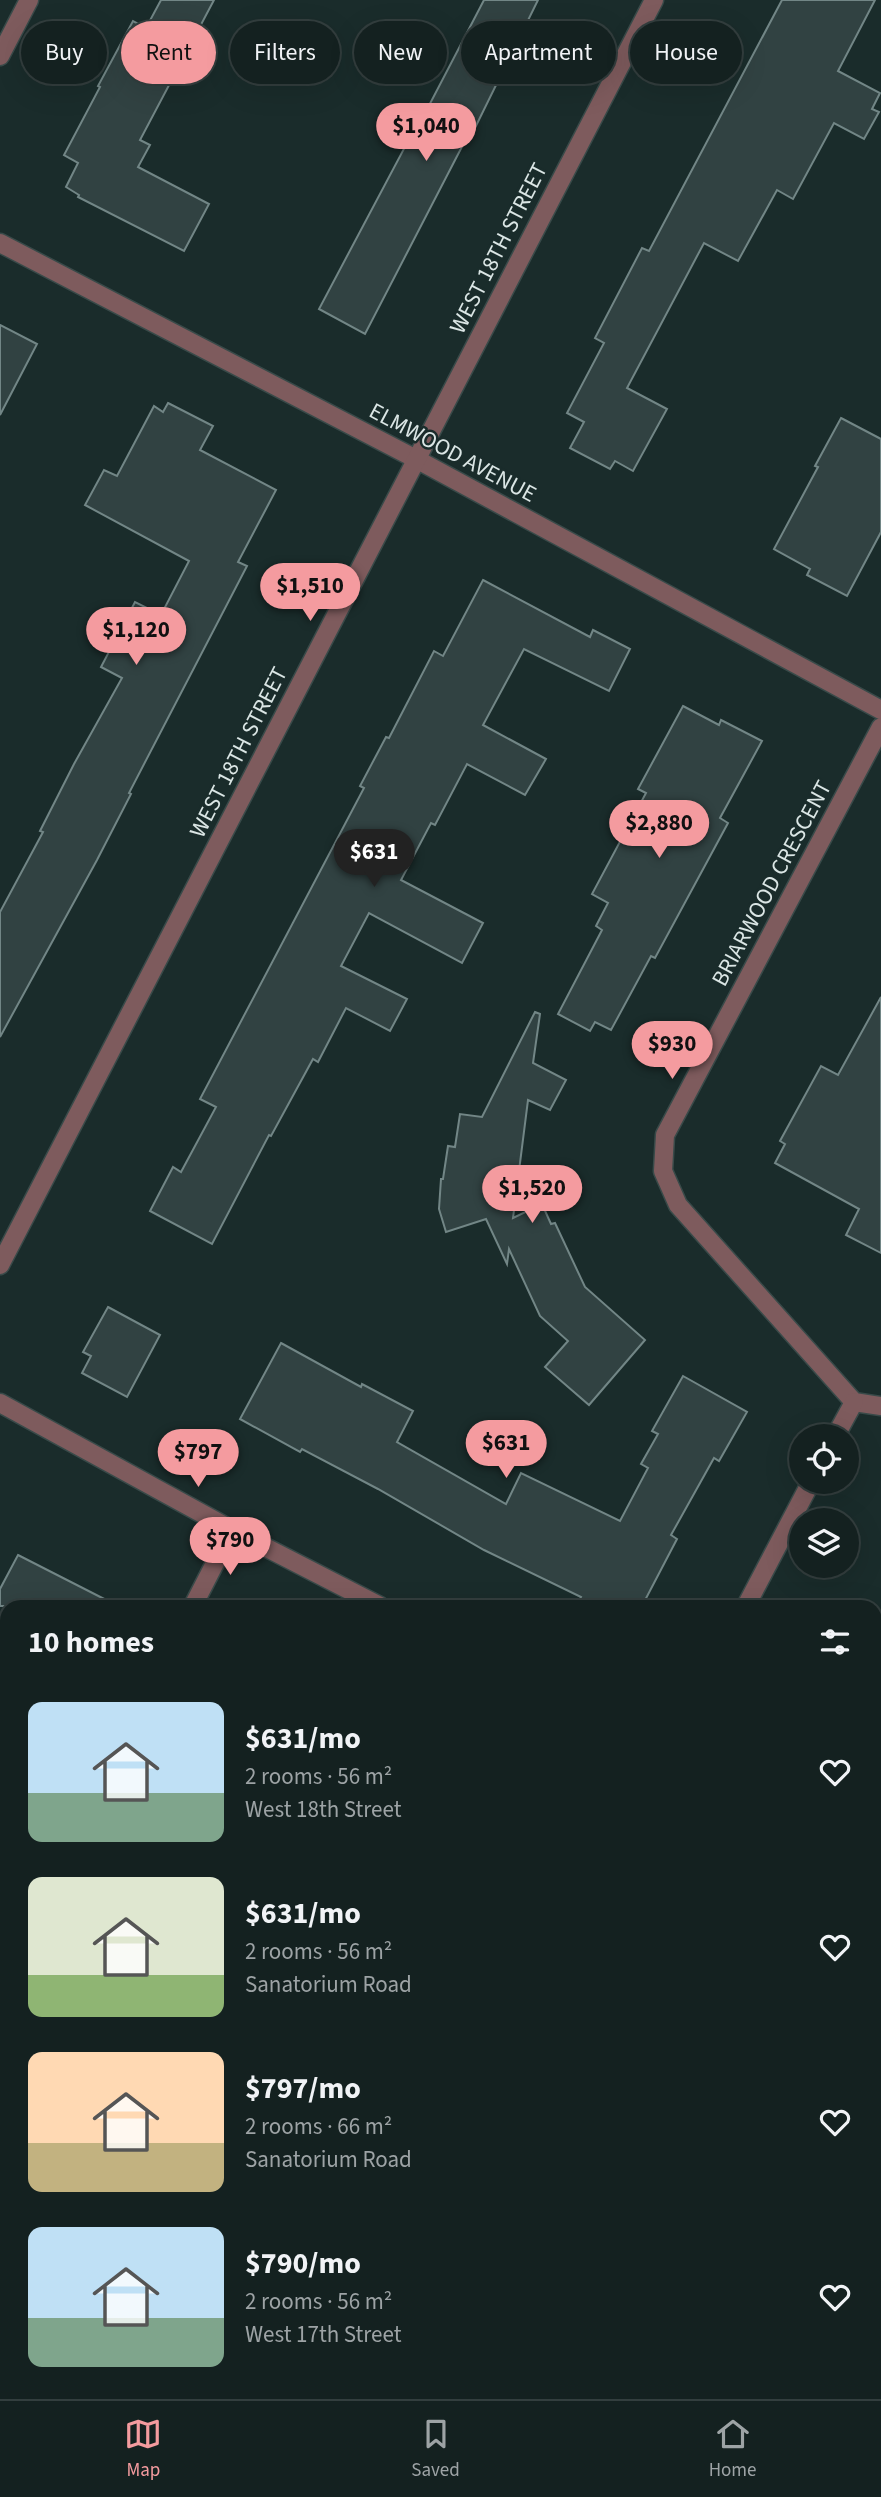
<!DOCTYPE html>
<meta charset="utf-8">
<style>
:root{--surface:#142120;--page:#1d2929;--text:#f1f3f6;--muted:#9da3a5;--line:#333e3e;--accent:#f49b9f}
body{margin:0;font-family:"Source Sans 3",sans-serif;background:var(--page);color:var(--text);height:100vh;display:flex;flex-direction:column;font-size:26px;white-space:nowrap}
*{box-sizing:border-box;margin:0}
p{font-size:23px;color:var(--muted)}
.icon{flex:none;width:38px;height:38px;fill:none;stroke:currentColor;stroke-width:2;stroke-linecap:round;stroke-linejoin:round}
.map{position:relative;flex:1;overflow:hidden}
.drawer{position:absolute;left:0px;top:1600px;width:882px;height:800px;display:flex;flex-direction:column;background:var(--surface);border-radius:21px 21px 0 0;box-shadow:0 7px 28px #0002,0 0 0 2px var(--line)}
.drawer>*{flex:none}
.top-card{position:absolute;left:21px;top:21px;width:840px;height:63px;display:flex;gap:14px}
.controls{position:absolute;left:789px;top:1424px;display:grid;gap:14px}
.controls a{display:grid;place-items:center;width:70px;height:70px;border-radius:50%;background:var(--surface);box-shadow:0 7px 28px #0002,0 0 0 2px var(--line);font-size:35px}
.price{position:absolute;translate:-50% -60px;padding:0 16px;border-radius:24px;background:var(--accent);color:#111;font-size:23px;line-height:46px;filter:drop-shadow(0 2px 4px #0008)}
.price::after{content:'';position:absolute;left:50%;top:42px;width:21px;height:16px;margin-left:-10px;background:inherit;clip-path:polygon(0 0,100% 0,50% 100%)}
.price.on{background:#222;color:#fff}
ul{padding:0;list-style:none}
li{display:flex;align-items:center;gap:21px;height:175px;padding:0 28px}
li span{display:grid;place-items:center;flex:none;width:196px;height:140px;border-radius:14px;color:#555}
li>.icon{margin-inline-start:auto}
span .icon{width:84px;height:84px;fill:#fffc;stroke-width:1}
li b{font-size:30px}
h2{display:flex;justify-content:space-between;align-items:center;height:84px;padding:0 28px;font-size:30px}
.pill{padding:0 24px;border-radius:32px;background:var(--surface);box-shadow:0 7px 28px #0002,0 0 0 2px var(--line);font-size:24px;line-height:63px}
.pill.on{background:var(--accent);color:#111}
.tab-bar{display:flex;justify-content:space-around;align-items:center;height:98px;border-top:2px solid var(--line);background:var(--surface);font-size:19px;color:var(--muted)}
.tab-bar a{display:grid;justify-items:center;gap:4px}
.tab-bar .on{color:var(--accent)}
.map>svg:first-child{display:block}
.built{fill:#1e3838}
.building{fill:#314242;stroke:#728686;stroke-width:2}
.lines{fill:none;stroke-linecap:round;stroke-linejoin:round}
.minor-casing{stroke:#394a49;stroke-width:21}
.minor{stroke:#7e5b5d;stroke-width:18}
.labels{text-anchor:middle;stroke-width:5;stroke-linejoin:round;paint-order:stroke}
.street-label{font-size:23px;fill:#dbe6e5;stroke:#1a2c2b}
</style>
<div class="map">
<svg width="881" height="2399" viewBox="0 0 881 2399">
<rect width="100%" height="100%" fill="#1a2c2b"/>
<!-- built -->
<path class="built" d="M875,1912l6,3v392l-6,-3z"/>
<!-- building -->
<g class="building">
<path d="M161,0h53l-74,140 10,5 -12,22 71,37 -25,47 -106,-54 1,-2 -13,-8 12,-24 -14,-8 36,-68 -2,-1 35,-65 13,7z"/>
<path d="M484,0h54l-67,136 -3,-1 -103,199 -46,-25 88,-166 2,1z"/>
<path d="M782,0h93l-37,71 42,22 -8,16 7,3 -15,27 -30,-16 -41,76 -16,-9 -39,71 -34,-18 -77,145 40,21 -34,62 -18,-10 -5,8 -40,-21 14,-26 -17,-9 37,-70 -9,-5 47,-90 7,3z"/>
<path d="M0,325l37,19 -37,71z"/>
<path d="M168,403l45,23 -13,24 76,40 -38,72 9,4 -118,227 2,1 -34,66 -97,177v-125l43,-80 -3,-1 34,-67 48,-86 -21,-11 34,-65 26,13 28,-54 -104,-56 19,-35 13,6 37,-70 9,6z"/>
<path d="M841,418l40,21v93l-34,64 -40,-21 3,-6 -36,-20 44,-82 -3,-1z"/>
<path d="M483,580l107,57 3,-7 37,19 -21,42 -85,-42 -41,76 63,34 -21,36 -58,-31 -32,61 -4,-2 -30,57 82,43 -21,40 -93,-50 -28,53 66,33 -17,32 -44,-23 -28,54 -5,-3 -42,77 -2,-1 -57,109 -62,-33 23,-44 8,5 35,-65 -16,-8 164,-311 -4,-2 26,-49 3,1 45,-87 9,5z"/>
<path d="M683,706l36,19 2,-5 41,21 -42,77 8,5 -73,135 -4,-2 -40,74 -16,-8 -5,9 -32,-17 44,-84 -6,-4 12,-23 -16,-9 54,-101 -8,-4z"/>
<path d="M881,997v256l-35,-18 13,-26 -84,-46 10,-19 -5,-3 41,-75 17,9z"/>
<path d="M535,1012l5,2 -7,49 33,17 -16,30 -22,-10 -15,118 29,-14 9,20 4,-1 30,64 60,53 -56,65 -44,-38 23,-26 -28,-25 -31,-67 -2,15 -21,-45 -40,13 -7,-23 2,-30h2l5,-33 7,1 5,-33 22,3z"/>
<path d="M108,1307l52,28 -33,62 -45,-24 9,-17 -8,-4z"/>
<path d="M281,1343l80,44 1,-3 51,27 -16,31 109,62 15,-31 99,48 28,-53 -7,-4 17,-30 -6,-3 31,-55 64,36 -28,49 -5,-3 -43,77 6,4 -35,67h-66l5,-9 -97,-47 -106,-61 -76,-40 -2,3 -60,-33z"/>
<path d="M18,1555l100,51h-118v-17z"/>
</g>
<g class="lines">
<defs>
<g id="minor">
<path d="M0,56l29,-56"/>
<path d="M0,243l416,216 465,251"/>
<path d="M881,727l-216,408 -2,36 15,34 176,197 27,4"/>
<path d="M0,1265l654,-1265"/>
<path d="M0,1403l232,127 148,76"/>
<path d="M835,1437l19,-35"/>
<path d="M193,1606l39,-76"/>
<path d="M746,1606l65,-124"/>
<path d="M875,1866l6,3"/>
<path d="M0,1985l7,-13"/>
<path d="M336,2399l3,-7"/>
</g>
</defs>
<!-- minor casing -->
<use href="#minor" class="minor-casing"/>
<!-- minor -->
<use href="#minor" class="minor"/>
</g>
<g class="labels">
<!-- street labels -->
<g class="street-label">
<text transform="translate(498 248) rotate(-63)" y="8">WEST 18TH STREET</text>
<text transform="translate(453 452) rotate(28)" y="8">ELMWOOD AVENUE</text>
<text transform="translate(238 752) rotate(-63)" y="8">WEST 18TH STREET</text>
<text transform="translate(771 883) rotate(-62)" y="8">BRIARWOOD CRESCENT</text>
</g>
</g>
</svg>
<div class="controls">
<a><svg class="icon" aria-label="locate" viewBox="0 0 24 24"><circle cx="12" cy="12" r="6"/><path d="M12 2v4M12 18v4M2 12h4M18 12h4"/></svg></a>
<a><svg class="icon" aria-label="layers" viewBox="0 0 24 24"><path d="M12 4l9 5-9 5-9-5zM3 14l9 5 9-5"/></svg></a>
</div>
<b class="price" style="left:426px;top:163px">$1,040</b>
<b class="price" style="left:310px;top:623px">$1,510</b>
<b class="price" style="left:136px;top:667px">$1,120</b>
<b class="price" style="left:659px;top:860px">$2,880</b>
<b class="price on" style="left:374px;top:889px">$631</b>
<b class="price" style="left:672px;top:1081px">$930</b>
<b class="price" style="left:532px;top:1225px">$1,520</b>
<b class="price" style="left:506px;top:1480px">$631</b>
<b class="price" style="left:198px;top:1489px">$797</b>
<b class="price" style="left:230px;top:1577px">$790</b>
<div class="top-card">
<a class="pill">Buy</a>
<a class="pill on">Rent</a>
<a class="pill">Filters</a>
<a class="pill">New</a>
<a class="pill">Apartment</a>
<a class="pill">House</a>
</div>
<section class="drawer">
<h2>10 homes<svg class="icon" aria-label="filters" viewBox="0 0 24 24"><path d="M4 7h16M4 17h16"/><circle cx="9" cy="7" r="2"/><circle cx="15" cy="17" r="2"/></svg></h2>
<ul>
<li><span style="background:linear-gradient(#bfe0f5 65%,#7fa58c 0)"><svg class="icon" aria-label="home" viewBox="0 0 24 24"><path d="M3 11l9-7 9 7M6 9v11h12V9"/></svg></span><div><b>$631/mo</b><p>2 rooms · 56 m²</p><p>West 18th Street</p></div><svg class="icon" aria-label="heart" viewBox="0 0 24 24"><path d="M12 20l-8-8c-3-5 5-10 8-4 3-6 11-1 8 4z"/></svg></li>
<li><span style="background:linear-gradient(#dfe7d0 70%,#8fb573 0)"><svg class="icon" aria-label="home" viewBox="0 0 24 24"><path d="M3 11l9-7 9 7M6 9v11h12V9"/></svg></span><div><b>$631/mo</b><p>2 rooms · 56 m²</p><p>Sanatorium Road</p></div><svg class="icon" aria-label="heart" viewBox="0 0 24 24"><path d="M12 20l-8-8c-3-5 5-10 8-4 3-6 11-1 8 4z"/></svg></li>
<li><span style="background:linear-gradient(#ffd9b3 65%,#c2b280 0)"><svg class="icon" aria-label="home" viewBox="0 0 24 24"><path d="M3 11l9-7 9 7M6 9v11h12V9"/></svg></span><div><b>$797/mo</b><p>2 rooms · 66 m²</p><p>Sanatorium Road</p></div><svg class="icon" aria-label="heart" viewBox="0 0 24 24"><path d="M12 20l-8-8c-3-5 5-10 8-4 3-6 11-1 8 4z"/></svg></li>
<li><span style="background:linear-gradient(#bfe0f5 65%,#7fa58c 0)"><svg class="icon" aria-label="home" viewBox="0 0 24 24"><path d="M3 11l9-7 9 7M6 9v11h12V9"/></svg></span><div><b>$790/mo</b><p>2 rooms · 56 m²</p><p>West 17th Street</p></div><svg class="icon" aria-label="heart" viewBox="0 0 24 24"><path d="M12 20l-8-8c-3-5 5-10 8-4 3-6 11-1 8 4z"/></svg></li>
</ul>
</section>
</div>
<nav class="tab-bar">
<a class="on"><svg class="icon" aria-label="map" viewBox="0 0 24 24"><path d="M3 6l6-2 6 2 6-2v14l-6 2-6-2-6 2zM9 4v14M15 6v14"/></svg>Map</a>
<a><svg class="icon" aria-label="saved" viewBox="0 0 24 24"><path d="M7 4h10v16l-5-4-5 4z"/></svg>Saved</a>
<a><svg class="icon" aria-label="home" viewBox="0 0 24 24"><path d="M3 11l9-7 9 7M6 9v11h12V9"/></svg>Home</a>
</nav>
